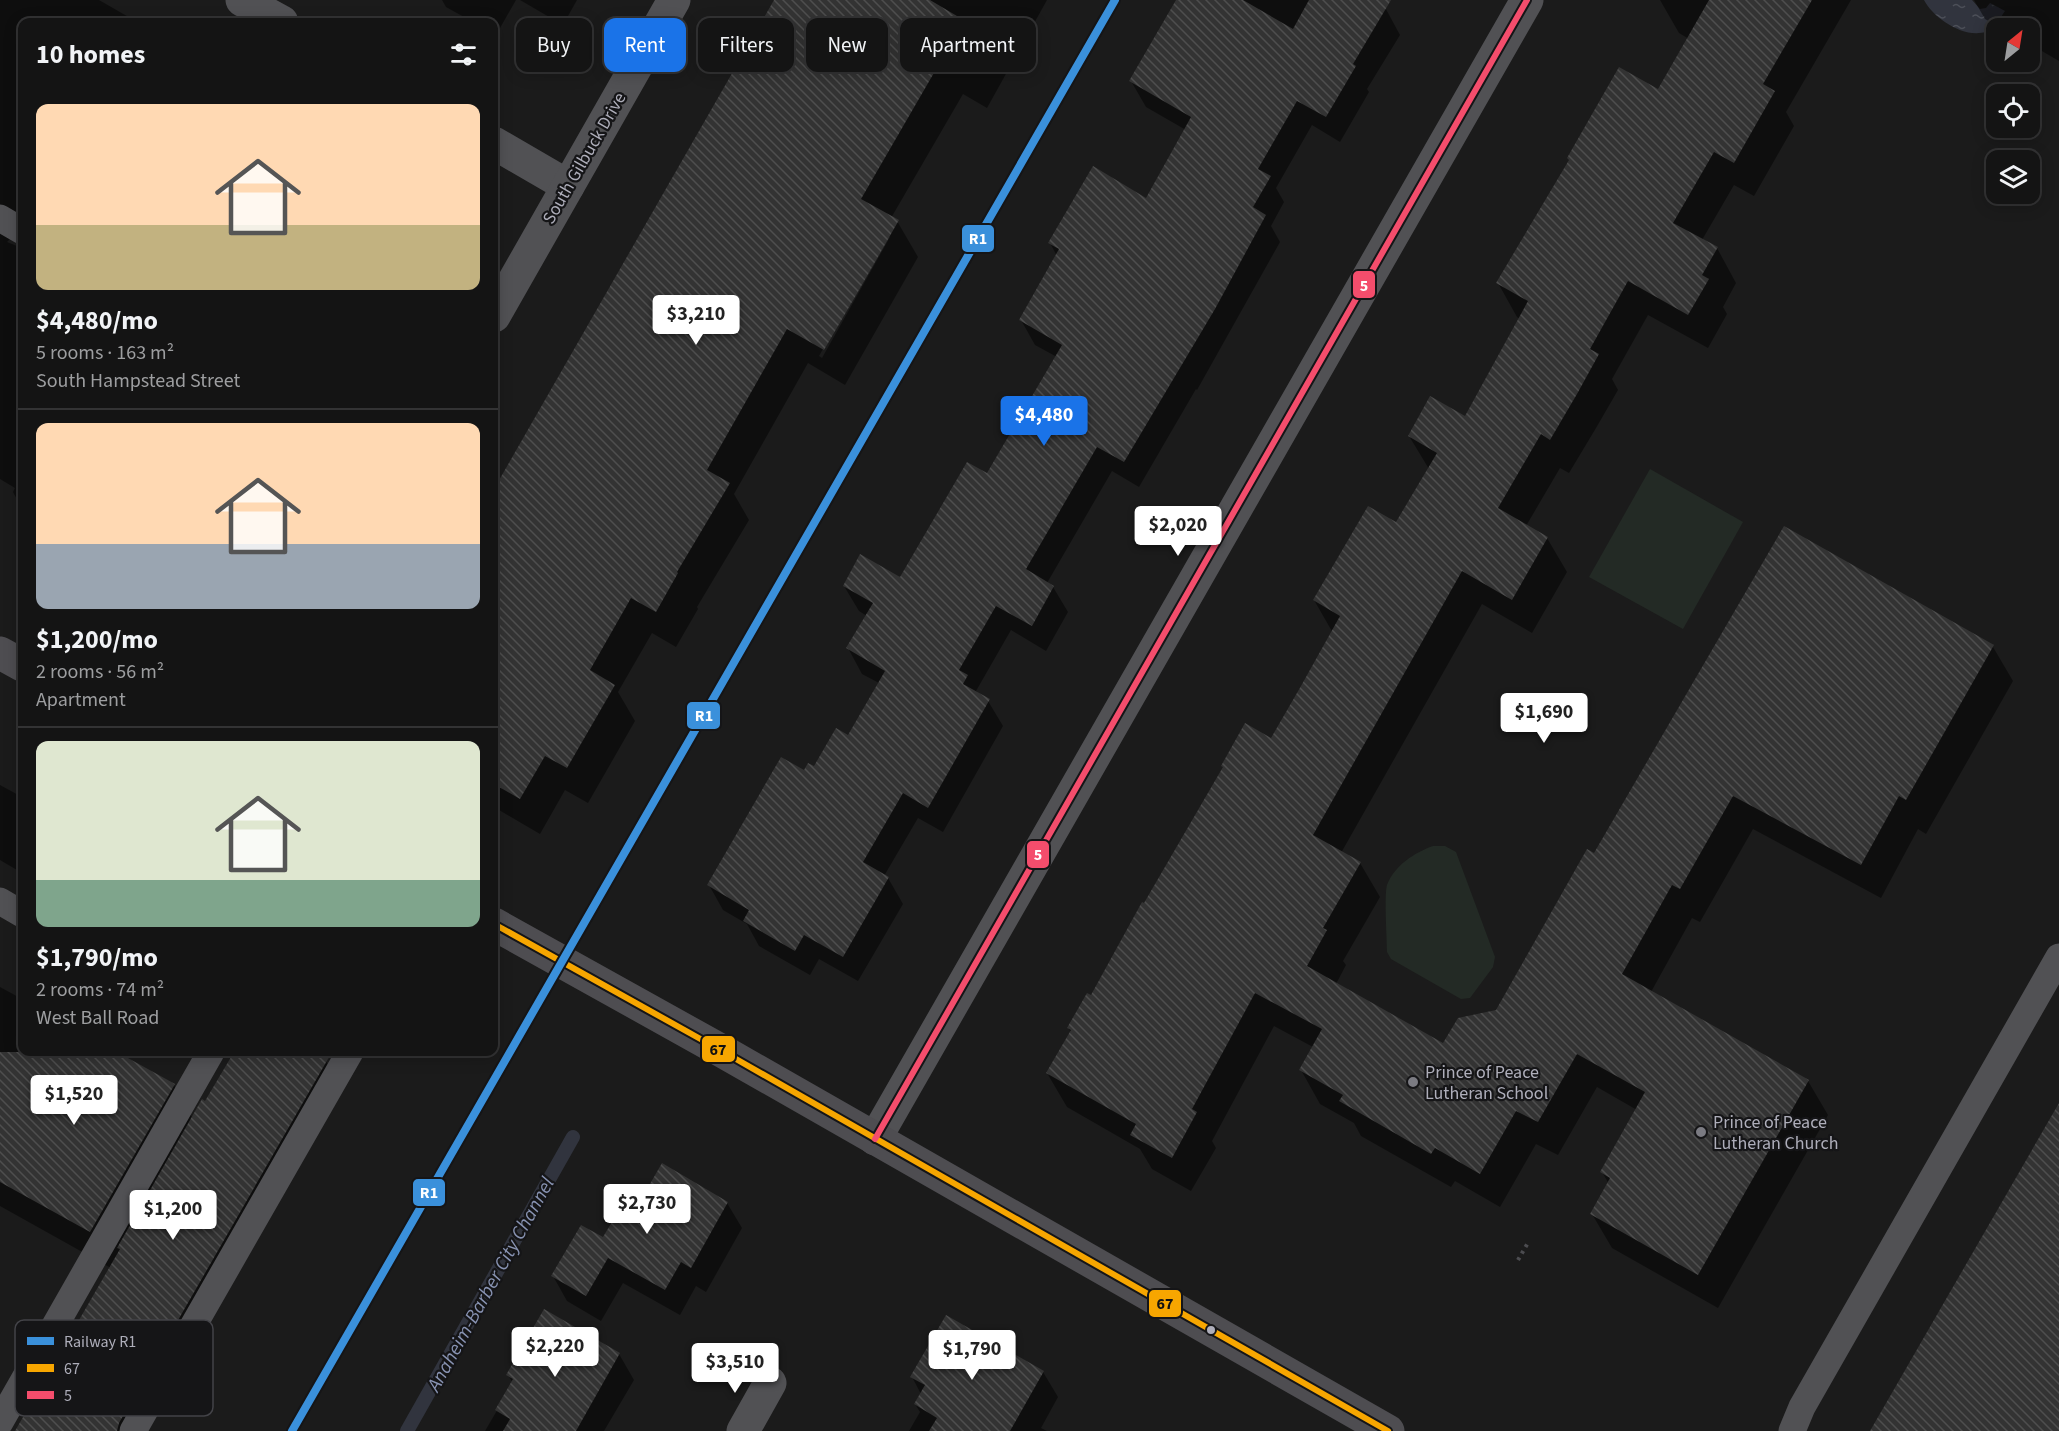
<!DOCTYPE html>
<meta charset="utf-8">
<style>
:root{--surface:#141414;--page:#1d1d1d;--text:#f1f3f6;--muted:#9d9ea0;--line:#333334;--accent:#1a73e8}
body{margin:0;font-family:"Source Sans 3",sans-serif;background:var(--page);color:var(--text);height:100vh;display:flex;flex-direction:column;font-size:22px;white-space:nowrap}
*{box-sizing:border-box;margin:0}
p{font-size:20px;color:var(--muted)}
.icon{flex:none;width:33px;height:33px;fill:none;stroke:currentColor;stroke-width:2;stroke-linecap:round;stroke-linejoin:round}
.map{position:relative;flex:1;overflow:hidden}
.side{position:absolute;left:18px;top:18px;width:480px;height:1038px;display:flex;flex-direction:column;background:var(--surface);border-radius:12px;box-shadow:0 3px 15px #0003,0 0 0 2px var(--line)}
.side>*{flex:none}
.top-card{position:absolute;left:516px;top:18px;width:570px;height:54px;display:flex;gap:12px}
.needle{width:39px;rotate:30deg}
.buttons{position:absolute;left:1986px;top:18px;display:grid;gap:12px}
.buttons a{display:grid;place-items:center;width:54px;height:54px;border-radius:12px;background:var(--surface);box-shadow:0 3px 15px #0003,0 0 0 2px var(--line);font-size:30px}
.price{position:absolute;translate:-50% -51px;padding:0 14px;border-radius:6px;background:#fff;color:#222;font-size:20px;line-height:39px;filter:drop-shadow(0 2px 3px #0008)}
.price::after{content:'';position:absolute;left:50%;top:36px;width:18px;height:14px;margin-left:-9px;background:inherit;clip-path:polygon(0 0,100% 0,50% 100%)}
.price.current{background:var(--accent);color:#fff}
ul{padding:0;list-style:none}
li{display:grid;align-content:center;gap:12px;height:318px;padding:0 18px}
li+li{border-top:2px solid var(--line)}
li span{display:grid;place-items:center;height:186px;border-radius:12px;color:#555}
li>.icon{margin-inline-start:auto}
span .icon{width:108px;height:108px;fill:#fffc;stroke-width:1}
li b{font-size:26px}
h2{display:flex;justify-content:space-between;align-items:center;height:72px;padding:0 18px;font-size:26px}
.tag{padding:0 21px;border-radius:12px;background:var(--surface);box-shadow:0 3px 15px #0003,0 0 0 2px var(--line);font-size:21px;line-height:54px}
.tag.current{background:var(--accent);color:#fff}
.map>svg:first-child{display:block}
.park{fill:#232a25}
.water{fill:url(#water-ripples)}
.shadow{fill:#0007;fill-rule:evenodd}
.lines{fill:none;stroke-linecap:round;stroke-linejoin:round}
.stream{stroke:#31343e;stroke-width:14}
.building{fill:url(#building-back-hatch)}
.path{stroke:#4c4c50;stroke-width:4;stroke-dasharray:3 4.5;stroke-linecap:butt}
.service{stroke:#515154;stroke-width:27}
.minor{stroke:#515154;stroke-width:33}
.primary{stroke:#4e4d51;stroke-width:33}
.bus-1-casing{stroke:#151517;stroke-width:10}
.bus-2-casing{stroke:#151517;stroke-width:10}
.bus-1{stroke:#f7a600;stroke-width:6}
.bus-2{stroke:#f44d6c;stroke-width:6}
.rail-1-casing{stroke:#151517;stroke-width:12}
.rail-1{stroke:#3a90db;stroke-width:8}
.poi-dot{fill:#7b7b82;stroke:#151517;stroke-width:2}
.bus-dot{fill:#aeaeba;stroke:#151517;stroke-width:2}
.labels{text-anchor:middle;stroke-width:4.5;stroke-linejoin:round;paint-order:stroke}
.street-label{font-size:18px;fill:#aeaeba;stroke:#151517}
.poi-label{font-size:18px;fill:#aeaeba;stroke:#151517;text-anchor:start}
.water-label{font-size:20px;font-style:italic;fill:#8893b2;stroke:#151517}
.key{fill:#151517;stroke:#434348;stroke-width:1.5}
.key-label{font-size:16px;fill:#aeaeba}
.line-badge{stroke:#151517;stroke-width:2}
.badge-label{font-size:16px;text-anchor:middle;font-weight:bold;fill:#fff}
.pale-badge-label{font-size:16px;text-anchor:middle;font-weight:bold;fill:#111}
</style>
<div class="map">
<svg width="2059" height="1431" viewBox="0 0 2059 1431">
<defs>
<pattern id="water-ripples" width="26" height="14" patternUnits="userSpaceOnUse" patternTransform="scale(1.5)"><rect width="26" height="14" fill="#31343e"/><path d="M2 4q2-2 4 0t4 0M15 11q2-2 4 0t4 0" fill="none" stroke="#4c4f58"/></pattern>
<pattern id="building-back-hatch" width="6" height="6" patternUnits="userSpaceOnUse" patternTransform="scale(1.5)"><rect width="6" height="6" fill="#333"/><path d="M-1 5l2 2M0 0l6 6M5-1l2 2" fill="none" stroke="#4e4e4e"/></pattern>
</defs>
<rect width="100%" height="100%" fill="#1b1b1b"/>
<!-- park -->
<g class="park">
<path d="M1650,469l93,53 -60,107 -94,-52z"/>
<path d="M1433,846h12l11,6 39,105 -2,10 -23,31 -9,1 -70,-40 -4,-7c0,-14 -3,-57 0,-67 8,-20 27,-32 46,-39z"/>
</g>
<!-- water -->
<path class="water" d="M1924,0h48l8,9 6,-1 4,-5 15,8c-4,5 -6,12 -11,16 -21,18 -60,-7 -70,-27z"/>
<!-- shadow -->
<g class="shadow">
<path d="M0,0h99l33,19 2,3h-112v214l-11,2 -4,4 15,6v261l-9,-17 2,-4 -15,-9z"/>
<path d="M442,0h74l-20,35 -2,-1v-12h-21l-27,-15z"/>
<path d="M520,0h57l-14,25z"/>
<path d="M776,0h271l-60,108 -24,-14 -72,124 6,3 21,36 -73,128 -37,-22 -74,131 15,26 -52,87 1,2 -22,38 -24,-14 -34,59 17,29 -47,82 -23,-13 -25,44 -46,-27v-317zM887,237h3l-68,121 -3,-2z"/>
<path d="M1178,0h203l19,35 -33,54 2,3 -29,50 -28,-17 -36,63 8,14 -13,24 9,16 -83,148 -1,-1 -57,98 -27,-16 -65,112 6,4 15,25 -22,39 -35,-21 -35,61 12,10 15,25 -60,106 -25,-14 -34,58 4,2 15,26 -45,77 -39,-22 -9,16 -51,-29 -12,-22 -24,-14 -14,-25 95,-113 10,-4 34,-31 31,-54 -17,-9 -14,-26 19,-32 -8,-5 -15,-25 57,-7 87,-104 69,-118 -22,-12 -14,-25 36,-64 -7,-13 97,-43 39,-70 -40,-23 -15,-26z"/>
<path d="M1660,0h191l-65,112 8,14 -40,70 -20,-11 -32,55 15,8 19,35 -13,24 4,7 -19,34 -60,-33 -36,64 6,11 -22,38 -27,45 -9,-5 -34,58 21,12 20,34 -35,61 -50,-29 -141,249 19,10 20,34 -37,64 3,4 -10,19 108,61 53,-34 98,-156 190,-327 208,119 20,34 -87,153 -8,-5 -37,69 -128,-69 -53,93 -8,-4 -41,74 157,89 20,34 -110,193 -106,-60 -20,-34 17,-30 -7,-12 35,-62 -40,-23 -39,68 -22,-11 -36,63 -45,-26 -4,6 -90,-51 -7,-13 -34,-19 -19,-34 12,-23 -39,-21 -62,115 4,7 -25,43 -39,-22 -12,-20 -73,-42 -20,-34 24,-41 -3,-4 24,-30 52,-93 127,-165 62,-107 -19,-33 83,-76 32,-55 -20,-33 57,-18 54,-99 -3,-2 -19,-34 160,-192 31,-52 -10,-6z"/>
<path d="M1974,0h85v61l-29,-17v-16h-29l-16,-9z"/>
<path d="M0,785l22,12v76l-22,-13z"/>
<path d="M0,987l22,12v53h92l60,33 19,34 13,-16 29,-51h74l17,9 7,13 -204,357h-112l94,-163 -111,-62z"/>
<path d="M727,1203l15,25 -36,64 -10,-6 -16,29 -57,-32 -22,38 -34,-20 -14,-25 79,-57z"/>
<path d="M545,1311l74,43 15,26 -30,51h-119l28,-48 -5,-8z"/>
<path d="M1043,1372l15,25 -17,31 6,3h-138l11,-19 -5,-8 6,-10 -9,-17z"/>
</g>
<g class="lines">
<!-- stream -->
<path class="stream" d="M407,1431l166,-294"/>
</g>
<!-- building -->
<g class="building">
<path d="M774,0h156l59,35 -23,39 -24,-15 -81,140 38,21 -40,70 -35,60 -37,-21 -80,141 23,13 -53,89 1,1 -22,39 -25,-14 -41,72 25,15 -48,83 -22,-12 -25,43 -26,-15v-295z"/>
<path d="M1176,0h67l50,29 16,-29h82l-38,64 3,2 -30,51 -29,-16 -39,68 13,7 -18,31 13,8 -51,94 -91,153 -27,-15 -71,122 28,17 -22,40 -36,-20 -37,64 9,5 -5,9 27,15 -62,109 -25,-15 -40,69 26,15 -46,80 -39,-22 -9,16 -52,-30 6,-11 -42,-25 74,-128 23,13 4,-7 6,3 22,-38 12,7 37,-64 -39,-23 27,-45 -30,-17 17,-32 40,23 67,-115 20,11 75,-128 -43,-25 40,-71 -11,-6 45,-77 53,32 45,-81 -62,-36z"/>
<path d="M1709,0h103l-49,84 12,7 -41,72 -20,-11 -41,71 45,24 -16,28 7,4 -21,36 -60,-34 -38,68 9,5 -22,40 -27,46 -9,-6 -43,74 50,29 -36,63 -50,-29 -149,264 48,27 -38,66 4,2 -20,36 136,77 15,-25 38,-8 91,-161 7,4 190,-327 210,119 -88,155 -7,-4 -38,69 -128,-69 -53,93 -8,-4 -50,89 187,106 -111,195 -108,-61 20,-36 -10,-6 45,-80 -68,-38 -39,68 -22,-11 -36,63 -45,-26 -4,6 -92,-53 4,-6 -44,-25 23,-41 -67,-36 -63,116 5,3 -25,46 -42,-23 6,-11 -90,-51 25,-43 -4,-2 20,-35 4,2 51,-93 2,1 79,-136 -2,-1 24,-43 26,15 30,-52 39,-70 -27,-16 55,-94 28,16 41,-69 -29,-17 22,-40 35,20 63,-115 -32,-18 73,-123 -2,-2 52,-91 39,22z"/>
<path d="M0,1052h117l58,32 -85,148 -90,-50z"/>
<path d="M234,1052h98l-213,371 -2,8h-102l105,-182 -3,-1 85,-149 3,2z"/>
<path d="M2059,1103v328h-189z"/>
<path d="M662,1163l66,39 -37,66 -10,-6 -16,28 -57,-32 -22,38 -35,-20 30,-51 22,12 16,-27 12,7z"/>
<path d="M544,1309l76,44 -44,78h-73l7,-12 -15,-9 18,-31 -7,-4z"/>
<path d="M946,1315l98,56 -34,60h-81l8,-13 -23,-14 11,-19 -15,-8z"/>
</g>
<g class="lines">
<!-- path -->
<path class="path" d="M1518,1260l11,-19"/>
<!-- service -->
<g class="service">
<path d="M0,218l22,13"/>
<path d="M0,901l22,13"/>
<path d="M0,1422l211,-370"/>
<path d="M133,1431l217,-379"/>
<path d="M1792,1431l10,-24 257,-450"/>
</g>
<!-- minor -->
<g class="minor">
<path d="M242,0l40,22"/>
<path d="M494,143l74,43"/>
<path d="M494,316l180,-316"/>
<path d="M875,1139l652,-1139"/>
<path d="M743,1431l27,-48"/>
</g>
<!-- primary -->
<g class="primary">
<path d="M0,653l22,12"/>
<path d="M494,924l228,127 666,380"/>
</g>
<defs>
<path id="bus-1" d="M494,924l228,127 666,380"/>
<path id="bus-2" d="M875,1139l652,-1139"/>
</defs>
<!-- bus-1 casing -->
<use href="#bus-1" class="bus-1-casing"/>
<!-- bus-2 casing -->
<use href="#bus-2" class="bus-2-casing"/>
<!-- bus-1 -->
<use href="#bus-1" class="bus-1"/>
<!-- bus-2 -->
<use href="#bus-2" class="bus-2"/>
<defs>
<path id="rail-1" d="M292,1431l823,-1431"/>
</defs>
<!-- rail-1 casing -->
<use href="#rail-1" class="rail-1-casing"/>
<!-- rail-1 -->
<use href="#rail-1" class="rail-1"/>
</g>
<!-- markers -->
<g class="poi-dot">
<circle cx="1413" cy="1082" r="6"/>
<circle cx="1701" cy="1132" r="6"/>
</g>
<circle class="bus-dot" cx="1211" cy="1330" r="5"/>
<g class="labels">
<!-- street labels -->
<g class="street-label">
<text transform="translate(584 158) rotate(-60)" y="6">South Gilbuck Drive</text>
</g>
<!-- poi labels -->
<g class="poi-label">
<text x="1425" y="1078">Prince of Peace<tspan x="1425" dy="21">Lutheran School</tspan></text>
<text x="1713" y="1128">Prince of Peace<tspan x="1713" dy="21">Lutheran Church</tspan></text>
</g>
<!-- water labels -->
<g class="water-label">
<text transform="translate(490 1284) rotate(-61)" y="7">Anaheim-Barber City Channel</text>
</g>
</g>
<!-- legend -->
<rect x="15" y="1320" width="198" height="96" rx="9" class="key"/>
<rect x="27" y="1337" width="27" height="8" fill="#3a90db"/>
<rect x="27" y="1364" width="27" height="8" fill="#f7a600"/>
<rect x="27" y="1391" width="27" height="8" fill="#f44d6c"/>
<g class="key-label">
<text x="64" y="1347">Railway R1</text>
<text x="64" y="1374">67</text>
<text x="64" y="1401">5</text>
</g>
<g class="line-badge">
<rect x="961" y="224" width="34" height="29" rx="6" fill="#3a90db"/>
<rect x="1352" y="270" width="24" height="29" rx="6" fill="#f44d6c"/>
<rect x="686" y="701" width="35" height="29" rx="6" fill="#3a90db"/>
<rect x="1026" y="840" width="24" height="29" rx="6" fill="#f44d6c"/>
<rect x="701" y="1035" width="35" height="28" rx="6" fill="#f7a600"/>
<rect x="412" y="1178" width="34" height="29" rx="6" fill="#3a90db"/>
<rect x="1148" y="1289" width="34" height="29" rx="6" fill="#f7a600"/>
</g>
<g class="badge-label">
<text x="978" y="244">R1</text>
<text x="1364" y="291">5</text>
<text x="704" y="721">R1</text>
<text x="1038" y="860">5</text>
<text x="429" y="1198">R1</text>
</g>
<g class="pale-badge-label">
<text x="718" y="1055">67</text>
<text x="1165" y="1309">67</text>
</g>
</svg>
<div class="buttons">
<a><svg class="needle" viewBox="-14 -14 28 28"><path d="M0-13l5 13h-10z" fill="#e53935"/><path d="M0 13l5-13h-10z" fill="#9d9ea0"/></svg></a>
<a><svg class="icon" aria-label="locate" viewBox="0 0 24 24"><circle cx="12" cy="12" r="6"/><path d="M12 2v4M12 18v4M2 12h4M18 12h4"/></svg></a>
<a><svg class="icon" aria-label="layers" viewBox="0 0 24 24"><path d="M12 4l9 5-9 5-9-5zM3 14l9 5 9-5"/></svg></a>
</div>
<b class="price" style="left:696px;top:346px">$3,210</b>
<b class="price current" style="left:1044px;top:447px">$4,480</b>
<b class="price" style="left:1178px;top:557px">$2,020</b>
<b class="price" style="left:1544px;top:744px">$1,690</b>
<b class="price" style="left:74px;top:1126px">$1,520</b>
<b class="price" style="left:647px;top:1235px">$2,730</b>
<b class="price" style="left:173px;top:1241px">$1,200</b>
<b class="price" style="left:555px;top:1378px">$2,220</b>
<b class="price" style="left:972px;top:1381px">$1,790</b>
<b class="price" style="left:735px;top:1394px">$3,510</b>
<div class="top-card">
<a class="tag">Buy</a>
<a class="tag current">Rent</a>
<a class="tag">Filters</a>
<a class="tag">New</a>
<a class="tag">Apartment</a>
</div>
<section class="side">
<h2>10 homes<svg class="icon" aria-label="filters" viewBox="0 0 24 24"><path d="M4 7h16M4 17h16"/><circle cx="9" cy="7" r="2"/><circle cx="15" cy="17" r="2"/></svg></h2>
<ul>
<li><span style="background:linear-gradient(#ffd9b3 65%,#c2b280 0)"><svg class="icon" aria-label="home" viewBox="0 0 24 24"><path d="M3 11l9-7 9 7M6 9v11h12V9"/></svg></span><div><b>$4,480/mo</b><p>5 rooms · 163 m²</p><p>South Hampstead Street</p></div></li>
<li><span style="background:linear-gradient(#ffd9b3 65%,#9aa5b1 0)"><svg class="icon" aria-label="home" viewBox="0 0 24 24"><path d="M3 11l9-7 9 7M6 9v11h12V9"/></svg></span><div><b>$1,200/mo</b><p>2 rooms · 56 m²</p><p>Apartment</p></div></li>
<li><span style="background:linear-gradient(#dfe7d0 75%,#7fa58c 0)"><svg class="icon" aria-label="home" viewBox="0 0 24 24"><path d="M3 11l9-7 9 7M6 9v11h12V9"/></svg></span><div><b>$1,790/mo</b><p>2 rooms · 74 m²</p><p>West Ball Road</p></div></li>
</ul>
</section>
</div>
